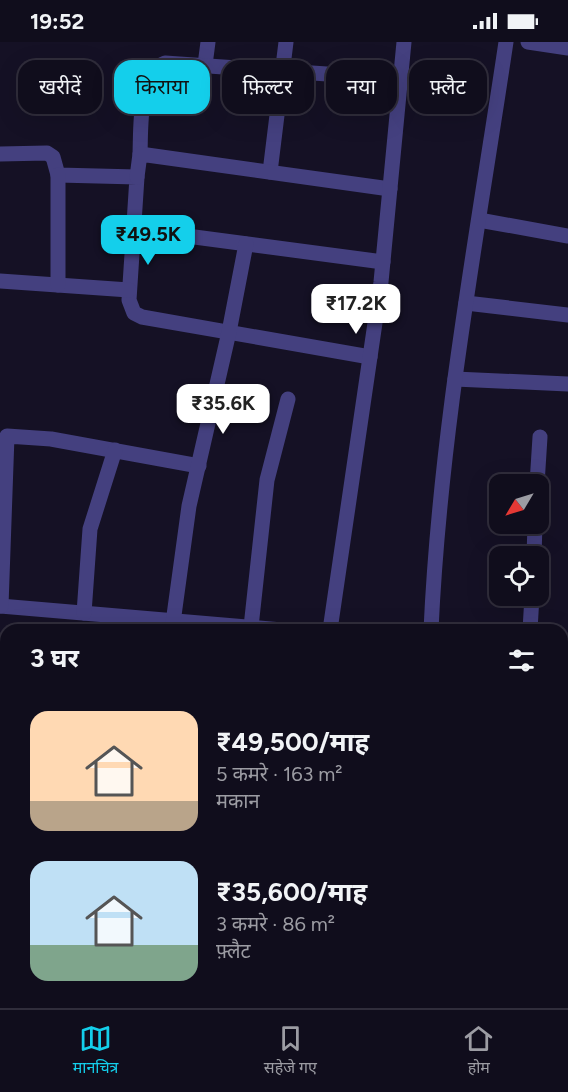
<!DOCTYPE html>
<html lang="hi">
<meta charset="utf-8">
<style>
:root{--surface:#100d1c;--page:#191625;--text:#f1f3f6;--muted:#9c9ca3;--line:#302d3b;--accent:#14cfeb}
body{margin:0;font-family:Figtree,"Noto Sans Devanagari",sans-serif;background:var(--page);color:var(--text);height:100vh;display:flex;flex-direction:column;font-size:22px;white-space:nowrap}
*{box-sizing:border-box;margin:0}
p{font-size:20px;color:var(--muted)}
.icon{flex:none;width:33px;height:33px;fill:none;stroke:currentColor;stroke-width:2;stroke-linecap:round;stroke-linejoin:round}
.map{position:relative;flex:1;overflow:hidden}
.drawer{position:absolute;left:0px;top:582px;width:568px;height:384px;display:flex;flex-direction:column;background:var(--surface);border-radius:18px 18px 0 0;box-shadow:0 6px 24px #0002,0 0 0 2px var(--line)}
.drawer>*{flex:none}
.banner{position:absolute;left:18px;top:18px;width:532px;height:54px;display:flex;gap:12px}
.needle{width:39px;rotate:232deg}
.tools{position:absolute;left:489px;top:432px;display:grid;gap:12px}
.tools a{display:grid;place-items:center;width:60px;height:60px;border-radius:12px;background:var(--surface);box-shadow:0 6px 24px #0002,0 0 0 2px var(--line);font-size:30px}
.price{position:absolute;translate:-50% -51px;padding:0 14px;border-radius:12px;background:#fff;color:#222;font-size:20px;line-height:39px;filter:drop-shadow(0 2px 3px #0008)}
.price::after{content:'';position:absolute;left:50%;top:36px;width:18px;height:14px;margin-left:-9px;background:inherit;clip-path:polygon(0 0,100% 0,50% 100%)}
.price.active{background:var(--accent);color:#111}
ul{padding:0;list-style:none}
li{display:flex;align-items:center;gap:18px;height:150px;padding:0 30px}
li span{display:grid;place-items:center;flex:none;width:168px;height:120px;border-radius:18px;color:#555}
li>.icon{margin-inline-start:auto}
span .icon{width:72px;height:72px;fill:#fffc;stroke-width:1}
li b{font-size:26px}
h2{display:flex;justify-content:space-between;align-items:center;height:72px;padding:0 30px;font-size:26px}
.chip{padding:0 21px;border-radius:18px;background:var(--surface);box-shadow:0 6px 24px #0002,0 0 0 2px var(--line);font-size:21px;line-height:54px}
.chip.active{background:var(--accent);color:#111}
.status{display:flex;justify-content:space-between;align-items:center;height:42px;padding:0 30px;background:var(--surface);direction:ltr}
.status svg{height:16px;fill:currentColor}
.menu{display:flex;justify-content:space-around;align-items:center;height:84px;border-top:2px solid var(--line);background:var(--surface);font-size:16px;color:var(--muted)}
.menu a{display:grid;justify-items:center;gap:3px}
.menu .active{color:var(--accent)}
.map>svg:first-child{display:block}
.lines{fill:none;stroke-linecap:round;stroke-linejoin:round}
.minor{stroke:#44407f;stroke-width:15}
</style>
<div class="status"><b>19:52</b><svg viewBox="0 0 49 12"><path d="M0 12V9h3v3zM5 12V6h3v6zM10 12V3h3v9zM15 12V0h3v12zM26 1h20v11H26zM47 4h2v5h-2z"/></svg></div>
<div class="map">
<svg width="568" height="966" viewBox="0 0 568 966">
<rect width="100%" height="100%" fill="#151125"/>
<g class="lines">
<!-- minor -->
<g class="minor">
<path d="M528,0l40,6"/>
<path d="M205,23l3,-23"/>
<path d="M0,112l47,-1 6,4 5,18 79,2 -8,123 5,13 8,4 228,40"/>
<path d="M140,112c1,-24 -2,-81 25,-91l235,16"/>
<path d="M270,130l16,-130"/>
<path d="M137,135l3,-23 250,35"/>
<path d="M479,178l89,16"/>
<path d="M134,187l249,33"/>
<path d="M0,239l129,9"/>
<path d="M58,243v-110"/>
<path d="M466,261l102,12"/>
<path d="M455,337l113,5"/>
<path d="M537,442l3,-47"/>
<path d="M534,514l1,-32"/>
<path d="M0,564l282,24"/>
<path d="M1,564l6,-170 44,3 148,27"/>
<path d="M84,571l6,-84 25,-79"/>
<path d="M251,585l16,-147 21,-81"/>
<path d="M172,588l17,-124 40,-174 17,-88"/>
<path d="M330,588l51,-348 23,-240"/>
<path d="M431,588c9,-198 46,-393 75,-588"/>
<path d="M530,588l2,-34"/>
<path d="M562,609h6"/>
<path d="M0,658h6"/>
<path d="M0,739l6,1"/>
<path d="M562,805h6"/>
<path d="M0,830h6"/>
<path d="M218,966v-6"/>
<path d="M328,966v-6"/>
</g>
</g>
</svg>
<div class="tools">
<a><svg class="needle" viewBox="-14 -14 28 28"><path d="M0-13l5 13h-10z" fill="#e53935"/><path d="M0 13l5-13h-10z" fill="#9c9ca3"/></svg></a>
<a><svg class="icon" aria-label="locate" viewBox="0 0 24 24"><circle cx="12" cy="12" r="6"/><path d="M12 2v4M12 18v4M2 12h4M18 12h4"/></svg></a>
</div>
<b class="price active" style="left:148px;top:224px">₹49.5K</b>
<b class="price" style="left:356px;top:293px">₹17.2K</b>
<b class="price" style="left:223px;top:393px">₹35.6K</b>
<div class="banner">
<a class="chip">खरीदें</a>
<a class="chip active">किराया</a>
<a class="chip">फ़िल्टर</a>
<a class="chip">नया</a>
<a class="chip">फ़्लैट</a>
</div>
<section class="drawer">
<h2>3 घर<svg class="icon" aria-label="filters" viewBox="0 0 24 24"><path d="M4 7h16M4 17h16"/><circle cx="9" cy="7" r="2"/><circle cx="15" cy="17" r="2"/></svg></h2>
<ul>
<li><span style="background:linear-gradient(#ffd9b3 75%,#b9a48a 0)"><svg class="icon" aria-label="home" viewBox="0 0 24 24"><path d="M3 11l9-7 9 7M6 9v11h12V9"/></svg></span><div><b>₹49,500/माह</b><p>5 कमरे · 163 m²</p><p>मकान</p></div></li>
<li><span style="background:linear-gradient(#bfe0f5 70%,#7fa58c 0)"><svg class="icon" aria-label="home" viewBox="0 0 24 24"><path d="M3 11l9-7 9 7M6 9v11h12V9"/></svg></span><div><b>₹35,600/माह</b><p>3 कमरे · 86 m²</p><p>फ़्लैट</p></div></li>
</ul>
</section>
</div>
<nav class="menu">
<a class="active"><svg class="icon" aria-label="map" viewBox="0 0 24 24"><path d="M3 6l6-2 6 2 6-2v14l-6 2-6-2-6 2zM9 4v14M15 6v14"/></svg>मानचित्र</a>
<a><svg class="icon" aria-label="saved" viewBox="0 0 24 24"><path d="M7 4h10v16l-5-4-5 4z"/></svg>सहेजे गए</a>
<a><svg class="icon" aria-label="home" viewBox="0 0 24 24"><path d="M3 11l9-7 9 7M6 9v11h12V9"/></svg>होम</a>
</nav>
